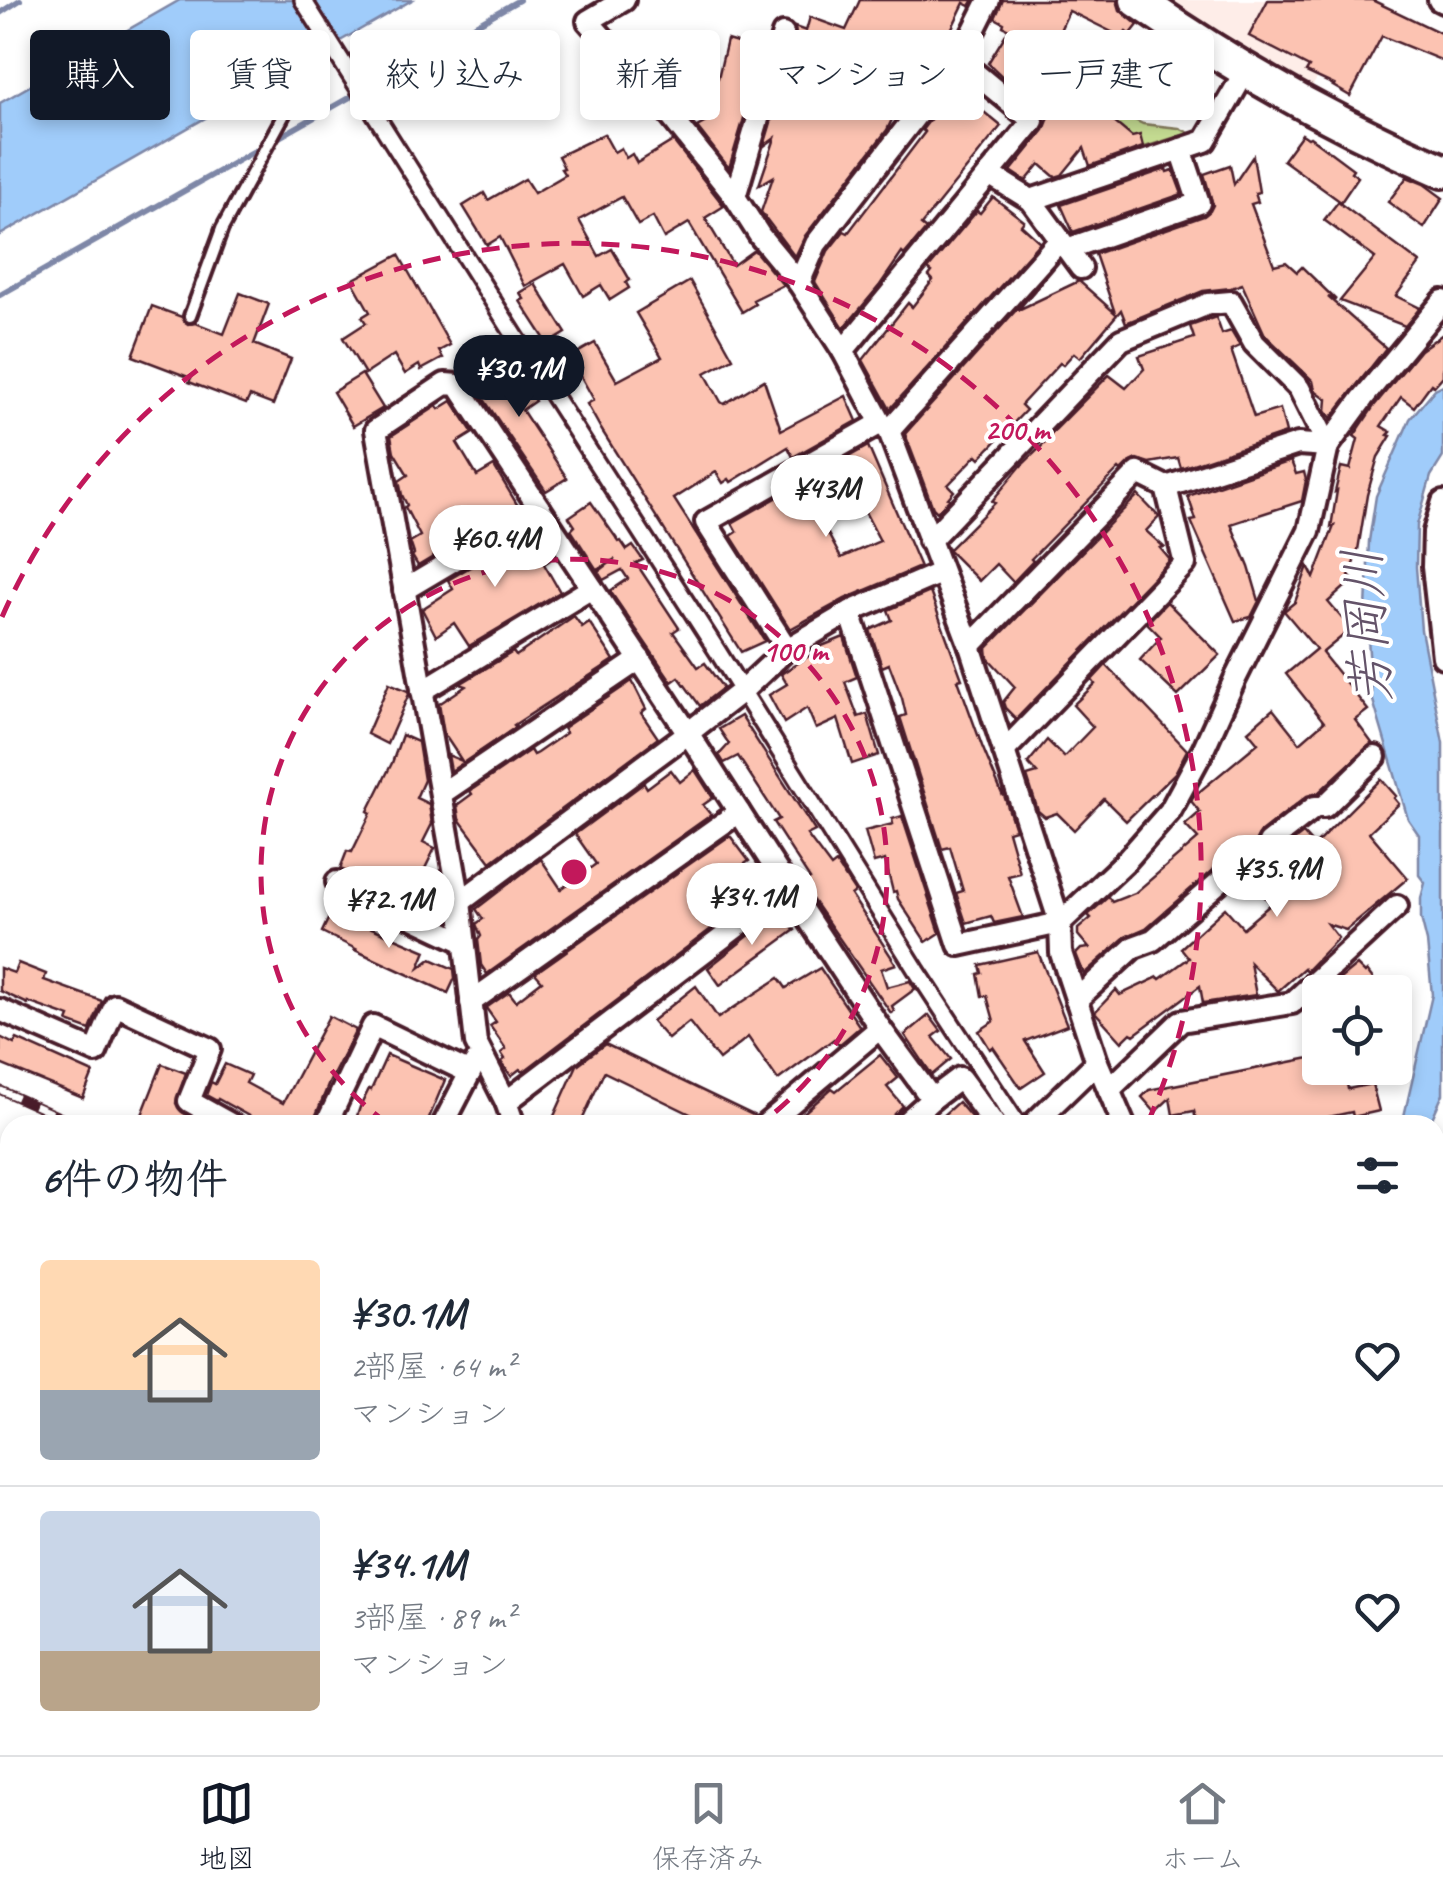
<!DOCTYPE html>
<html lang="ja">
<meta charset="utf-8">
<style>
:root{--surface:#fff;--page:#f2f2f3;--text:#1f2937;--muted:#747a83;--line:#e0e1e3;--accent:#111827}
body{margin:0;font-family:Caveat,"Klee One",sans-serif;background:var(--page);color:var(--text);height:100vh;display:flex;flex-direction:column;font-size:38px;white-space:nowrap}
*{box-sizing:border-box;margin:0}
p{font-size:32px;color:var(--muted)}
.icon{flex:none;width:55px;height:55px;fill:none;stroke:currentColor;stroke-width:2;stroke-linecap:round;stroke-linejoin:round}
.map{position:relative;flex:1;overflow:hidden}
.side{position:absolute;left:0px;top:1115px;width:1445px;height:640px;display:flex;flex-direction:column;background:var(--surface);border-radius:30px 30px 0 0;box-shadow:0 5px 15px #0003}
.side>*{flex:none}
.hud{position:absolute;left:30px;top:30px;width:1385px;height:90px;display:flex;gap:20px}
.buttons{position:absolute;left:1302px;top:975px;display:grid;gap:20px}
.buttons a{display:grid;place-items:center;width:110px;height:110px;border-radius:10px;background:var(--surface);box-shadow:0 5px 15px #0003;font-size:50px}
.price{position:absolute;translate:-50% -85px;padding:0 22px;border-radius:35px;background:#fff;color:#222;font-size:32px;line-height:65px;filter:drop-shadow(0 2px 5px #0008)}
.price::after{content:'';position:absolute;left:50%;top:60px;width:30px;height:22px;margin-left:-15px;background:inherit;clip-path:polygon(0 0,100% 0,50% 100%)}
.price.on{background:var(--accent);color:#fff}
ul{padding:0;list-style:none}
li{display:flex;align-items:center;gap:30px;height:250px;padding:0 40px}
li+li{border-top:2px solid var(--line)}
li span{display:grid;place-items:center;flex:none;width:280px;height:200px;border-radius:10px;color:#555}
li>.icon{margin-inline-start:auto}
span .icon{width:120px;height:120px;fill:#fffc;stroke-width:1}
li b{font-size:42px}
h2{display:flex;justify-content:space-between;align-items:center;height:120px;padding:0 40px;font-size:42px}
.chip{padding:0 35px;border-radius:10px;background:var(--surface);box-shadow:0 5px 15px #0003;font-size:35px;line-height:90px}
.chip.on{background:var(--accent);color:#fff}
.tabs{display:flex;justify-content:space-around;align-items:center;height:140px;border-top:2px solid var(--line);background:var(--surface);font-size:28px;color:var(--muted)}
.tabs a{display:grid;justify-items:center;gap:5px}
.tabs .on{color:var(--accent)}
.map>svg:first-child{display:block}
.built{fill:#feede8}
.green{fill:#c5dc92;stroke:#887e5e;stroke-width:2.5}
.water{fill:#a0ccfa;stroke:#7e87a7;stroke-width:2.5}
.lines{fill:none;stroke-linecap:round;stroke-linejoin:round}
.stream{stroke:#7e87a7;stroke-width:6}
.building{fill:#fcc3b2;stroke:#4a1f2b;stroke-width:2.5;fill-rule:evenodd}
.service-casing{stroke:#4a1f2b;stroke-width:18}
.pedestrian-casing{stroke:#4a1f2b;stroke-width:22}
.minor-casing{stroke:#4a1f2b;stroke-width:28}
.primary-casing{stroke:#4a1f2b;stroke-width:40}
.service{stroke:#fff;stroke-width:10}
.pedestrian{stroke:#fff;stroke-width:15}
.minor{stroke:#fff;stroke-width:20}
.primary{stroke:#fff;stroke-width:32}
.rail-casing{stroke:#4a1f2b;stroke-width:10}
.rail{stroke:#fff;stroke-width:6;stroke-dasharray:19;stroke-linecap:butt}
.ring{fill:none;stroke:#c2185b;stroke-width:5;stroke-dasharray:18 12}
.labels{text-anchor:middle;stroke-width:8;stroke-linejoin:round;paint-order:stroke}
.water-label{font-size:52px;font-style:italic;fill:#645369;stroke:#fff}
.centre{fill:#c2185b;stroke:#fff;stroke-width:5}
.ring-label{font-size:30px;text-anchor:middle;font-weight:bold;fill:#c2185b;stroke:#fff;stroke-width:8;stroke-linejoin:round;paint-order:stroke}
</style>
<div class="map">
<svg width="1443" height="1755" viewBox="0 0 1443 1755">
<rect width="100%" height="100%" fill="#fff"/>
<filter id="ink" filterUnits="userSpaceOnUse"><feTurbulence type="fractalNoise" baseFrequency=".01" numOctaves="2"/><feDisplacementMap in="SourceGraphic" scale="20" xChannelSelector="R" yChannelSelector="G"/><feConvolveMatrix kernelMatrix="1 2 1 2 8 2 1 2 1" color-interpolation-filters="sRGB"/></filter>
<g filter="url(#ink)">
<!-- built -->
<path class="built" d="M1163,0h125l60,27 -39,65z"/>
<!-- green -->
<path class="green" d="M1108,107l35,17 36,4 10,5 -76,24 -28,-20z"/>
<!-- water -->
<g class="water">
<path d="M180,0h232l-412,235v-132z"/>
<path d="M1443,385v72l-12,19 -14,49 -1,42 5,63 22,113v351l-14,31h-27l30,-130 -5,-53 -6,-24v-20l4,-15 -6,-8v-40l-11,-16 -36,-122 -6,-88 3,-68 7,-45 34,-77 25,-30z"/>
</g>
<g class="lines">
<!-- stream -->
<g class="stream">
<path d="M0,13l20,-13"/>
<path d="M370,85l149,-85"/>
<path d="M0,295l352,-199"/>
</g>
</g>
<!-- building -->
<g class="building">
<path d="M860,0h114l-4,6 -6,-3 -27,56 3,1 -3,6 -37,48 -4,-3 -9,19 -82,106 -10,21 -34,-45 12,-35 -14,8 16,-47 -11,8 32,-108 -1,-11 11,4 4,-14 36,13z"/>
<path d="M1003,0h114l3,10 18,15 -8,10 -4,-3 -4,5 -53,-26 -25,54 72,52 -3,4 19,16 8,-2 3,12 -53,19 -6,-18 -22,27 -7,2 -15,-13 -14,17 -15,-10 33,-41 6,-15 -39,-30 -23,-22 21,-34 -6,-3 1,-3 -9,-5z"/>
<path d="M1268,0h104l71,34v27l-61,-25 -32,60 -17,-10 1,-1 -28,-13 3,-5 -60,-31z"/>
<path d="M727,40l37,11 -35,117 -32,-41 9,-5 -18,-6 3,-7 -13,-6 8,-25 3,1 2,-8 27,7z"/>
<path d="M970,93l12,11 -3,4 22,18 -80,99 5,4 -22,26 -2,-2 -22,32 -36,43 -29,-46 13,-31 16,-20 4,2 77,-101 -3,-2 20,-26 12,9z"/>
<path d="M604,134l10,18 7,-4 5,10 6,-4 5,9 36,-22 51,65 -19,12 28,47 21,-15 29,35 -30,15 2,4 -13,8 -53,-89 -25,15 -11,-21 -15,8 -16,-28 -43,23 20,36 13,-7 18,31 -4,3 3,5 -19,12 -9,-15 -18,11 -18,-32 -40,22 -25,-49 -13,8 -24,-39 21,-13 4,7 37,-21 9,14 31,-18 -4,-6 3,-1 -6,-12z"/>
<path d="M1302,134l6,4 2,-1 43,32 -2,3 7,5 -17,25 -58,-42z"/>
<path d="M1253,156l6,36 -4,1 3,9 -7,2 23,61 12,-3 11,10 5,-5 34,33 -8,-3 58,51 -55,70 -5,-7 1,-12 -12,-9 -2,-9 -48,-46 -23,-51 -11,4 -28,3 -77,32 -5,-13 -41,48 -6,-5 -11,12 -3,-2 -39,42 5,5 -46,48 -3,-3 -29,30 6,6 -6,7 2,1 -13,13 -4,-4 -28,-74 154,-172 -41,48 61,-29 36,32 -20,-59 109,-38 6,-5 3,-6 -9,-31 26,-9 4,19z"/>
<path d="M1166,169l1,3 6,-2 9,24 -109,38 -12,-27z"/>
<path d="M1407,177l17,7 19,14 -19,30 -36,-26z"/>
<path d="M993,197l31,24 -3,4 19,17 -150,167 -27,-49 45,-57 4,4 21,-27 -4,-4 3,-4 -4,-3 49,-58 3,2z"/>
<path d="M1338,202l82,61 -24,33 24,12 -15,18 -65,-25 35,-43 -51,-38z"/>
<path d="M399,255l51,90 -11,6 4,7 -22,12 -2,-5 -14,9 -11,-19 -29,19 -22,-36 23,-15 -4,-6 8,-5 -18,-32z"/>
<path d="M690,281l43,77 -28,15 16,29 3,2 40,-24 17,50 65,-34 11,25 -64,36 -5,-10 -57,35 -2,-3 -6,4 -7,-11 -42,27 91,142 -24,11 -140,-223 -14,-25 7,-4 -24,-43 25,-14 22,38 45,-24 -26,-44z"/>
<path d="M535,284l31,49 -18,11 -28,-43 4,-2 -4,-6z"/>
<path d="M240,293l29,11 -15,40 37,15 -18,46 -23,-9 -4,8 -57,-22 2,-4 -58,-22 19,-50 30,11 6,7 8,-1 28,11z"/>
<path d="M1216,317l6,17 9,-3 9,15 -9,4 23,67 26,-8 6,24 -105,35 -3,-10 -29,5 -12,-4 -8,4 -8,8 -2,-2 -88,90 2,2 -20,21 -17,-18 -17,17 -31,-31 47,-47 -3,-2 29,-35 27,-26 -2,-1 63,-64 17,13 18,-19 -5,-13 55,-18 -4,-12z"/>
<path d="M1443,334v42l-9,10 -3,-2 -17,23 -13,-10 -20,29 10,6 -3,3 3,1 -13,21 -11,38 -9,55 -9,26 4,4 -25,22 23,27 -29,24 46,57 -13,10 17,23 -54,50 -11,3 -46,36 -8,14 -19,17 -18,4 -70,61 -21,9 -41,37 -8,-20 5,-5 8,-1 -11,-13v-6l13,-11 -3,-3 20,-18 4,5 23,-9 63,-54 -13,-14 15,-13 -9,-11 3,-5 64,-53 -10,-12 25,-22 27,34 24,-21 -38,-48 30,-25 -32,-38 11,-9 13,-36 6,12 20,-52 -3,1 6,-36 -2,1 6,-25 9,2 8,-30 -4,-3 20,-30 46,-56z"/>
<path d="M505,355l25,34 -2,1 7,11 -13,9 45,68 -21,13 -69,-102 17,-11 -8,-12z"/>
<path d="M362,374l21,34 -30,18 -20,-34z"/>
<path d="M452,401l21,32 -16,10 20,33 17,-10 24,40 -100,60 -6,-10 2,-2 -4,-12 10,-6 -15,-29 2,-2 -5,-10 -3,-14 9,-6 -14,-23 -3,-16 46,-30 2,3z"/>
<path d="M868,446l52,121 -75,32 -55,30 -59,-93 6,-4 -5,-9zM851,485l29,56 -39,17 -28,-52z"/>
<path d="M1291,461l5,13 8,-2 2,8 -4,21 -71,23 18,43 10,34 -8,16 -16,4 -44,-100 5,-1 -8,-24z"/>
<path d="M1138,495l21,22 -13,14 18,16 -4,1 10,12 -154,159 -11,-11 -2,-6 12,-15 -27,-29 -1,-10z"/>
<path d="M591,502l28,40 2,-1 6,9 6,-4 10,14 -7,3 43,65 -6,4 25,35 7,-4 18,25 -23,18 -21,-29 -7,5 -62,-91 18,-12 -6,-9 -19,10 -5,-8 17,-13 -18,11 -26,-40 4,-4 -6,-9z"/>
<path d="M536,528l14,26v6l-6,4 16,28 -91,54 -15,-23 -18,13 -14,-27 31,-20 -5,-9z"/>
<path d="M930,592l32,87 -4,1 24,66 20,48 1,-2 12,37 -7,2 12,42 -12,3 15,41 -29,6 -3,-7 -25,7 -10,-30 7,-2 -13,-44 -8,2 -42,-132 6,-2 -4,-17 -13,-34 -7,3 -12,-37 22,-10 -4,-10z"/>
<path d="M1167,602l53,53 -42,41 -38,-36 21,-23 -14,-14z"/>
<path d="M574,616l8,11 7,-5 25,38 -100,65 2,2 -65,44 -3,-16 14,6 -18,-27 -5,-30 27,-18 -6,-2 53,-32 3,4z"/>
<path d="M844,637l13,40 -12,5 13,35 9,-3 12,41 -27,9 -14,-45 -22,10 -9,-21 -23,15 -15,-28 18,-11 -6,-10 37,-24 -1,-2z"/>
<path d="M1106,665l81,85 -12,23 -49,48 -22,-22 -30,31 -17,-17 -12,4 -7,-6 -11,-35 10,-3 -9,-10 19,-23 17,17 29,-30 -20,-22 22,-21 -3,-4z"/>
<path d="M632,681l14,28 -5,4 17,25 -167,124 -32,-43 -2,-14 15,-11 -2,-3 60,-41 3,5 4,-2 29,-20 -3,-5z"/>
<path d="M389,683l19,8 1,3 -22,50 -20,-10z"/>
<path d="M741,716l74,115 -8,4 24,32 5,-4 19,29 -4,3 45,69 -15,5 6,18 23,-6 5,8 -23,17 2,5 -3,2 -86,-124 4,-2 -4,-5 5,-3 -37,-57 6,-3 -41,-63 -14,7 -5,-8 10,-11 -10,-15z"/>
<path d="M402,735l16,7 6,38 -8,18 13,6 3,20 -9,18 12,6 -22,45 8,-6 21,9 -2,5 3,2v6l-3,7 -100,-47 7,-18 5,1 19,-39 -3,-2 24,-48z"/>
<path d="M671,770l9,12 15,-12 18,28 -10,7 8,10 -224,159 -6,-9 -3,-25 3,-4 -5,-12 7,-5 -7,-10 65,-50 20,30 35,-25 -21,-30 69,-51 3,5z"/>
<path d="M1381,779l15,17 -2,2 5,6 -30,28 39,46 -62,52 -19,-6 11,14 -32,33 -2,-3 -26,23 -28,-28 6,32 -53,8 -3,-17 -66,49 -3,-2 -9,9 -27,-30 21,-22 4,5 38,-18 2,2 29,-21 -8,-10 44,-40 18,20 28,-24 -18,-21 22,-19 6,-13 22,-17 11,12z"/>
<path d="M902,816l38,117 -14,9 -28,-43 -2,-8 -3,1 -8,-32 -11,3 -9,-32 28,-7 -1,-5z"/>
<path d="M728,837h3l18,24 -6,4 18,26 -238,181 -3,-3 -9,7 -10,-14 4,-3 -4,-6 5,-4 -16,-23 6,-4 -10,-14 23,-16 7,9 26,-20 -7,-8z"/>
<path d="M332,911l94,40 -7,17 12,-9 23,10 1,9 -7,15 -93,-43 1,-1 -34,-17z"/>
<path d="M780,911l15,19 -75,55 -12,-17z"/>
<path d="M1038,952l29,73 -42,16 20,31 -24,16 -28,-41 -3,2 -11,-18 15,-10 -7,-25h-5l-4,-22 4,-1 -2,-8z"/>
<path d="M18,963l28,11 -2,6 58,21 -12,29 -22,-8 2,-5 -42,-15v2l-28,-13v-23l14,5z"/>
<path d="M1357,965l8,8 2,-2 16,21h-59z"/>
<path d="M820,968l40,59 -21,18 -5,-6 -56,41 -30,-43 -29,23 -30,-38 -21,17 -16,-18 44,-35 22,32 61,-40 7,10z"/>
<path d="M929,1015l12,16 -8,6 18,22 -19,16 -27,-40z"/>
<path d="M329,1016l27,14 -27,53 -17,42h-47l-47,-26 -1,2 -11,-6 5,-13 4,2 10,-20 25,11 -4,8 37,20z"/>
<path d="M0,1037l14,7 3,-5 76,34 -10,25 -83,-34z"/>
<path d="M605,1044l150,72 -3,9h-39l-109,-53 -24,53h-30l27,-60z"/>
<path d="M387,1055l58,25 -19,45h-72l6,-18 9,-18 2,1z"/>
<path d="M880,1055l18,23 -11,9 16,19 -10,10 -3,9h-100l42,-37 4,3z"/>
<path d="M1320,1056v12h24l4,21 24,-5 7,27 -26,6 -1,-5 -61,13h-94l-3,-14 -21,4 -3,-17 -15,14 -13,-15 7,-7z"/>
<path d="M162,1064l24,9 -10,30 6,9 22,13h-66z"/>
<path d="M958,1102l20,23h-46z"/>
</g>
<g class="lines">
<defs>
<path id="service" d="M190,316l32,-87 66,-122"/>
<g id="pedestrian">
<path d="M303,0l212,336 203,316 199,319 101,154"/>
<path d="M1422,1745l7,10"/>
</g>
<g id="minor">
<path d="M624,0l-36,21 69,78 78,98 25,39 39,47 44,68 38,72 8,8 81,215 90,277 1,30 36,109 27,63"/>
<path d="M1439,0l4,2"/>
<path d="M989,174l42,26 50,68"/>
<path d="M735,197l48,-163"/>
<path d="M1031,200l174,-59 40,-69"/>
<path d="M1067,249l132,-46 -18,-54"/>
<path d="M799,283l17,-39 143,-184 30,-60"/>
<path d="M843,351l190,-230 -74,-61"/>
<path d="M445,384l13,1 230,348 100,155 -282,214 -30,-59 -16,-141 -84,-472z"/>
<path d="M889,431l171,-191"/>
<path d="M1443,502l-9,30 -1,35 10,90"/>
<path d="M929,541l192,-201 87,-36 23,-2 23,41 45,45 29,58"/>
<path d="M404,590l136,-81"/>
<path d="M850,612l109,333 101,-22 66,-62 44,-50 33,-61 32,-71 74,-148 19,-85 35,-48 80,-97"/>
<path d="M970,646l168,-173 28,14"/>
<path d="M787,649l-81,-127 175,-99"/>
<path d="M422,691l170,-103"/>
<path d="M1004,751l181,-187 -19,-77 132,-43 30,2"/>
<path d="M441,794l199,-135"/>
<path d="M337,882l127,60"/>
<path d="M788,888l92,140 52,71 28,-21 35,47"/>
<path d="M460,902l228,-169 54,-42 45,-42 63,-37 90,-39"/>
<path d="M1076,1000l58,-53 19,-7 72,-63h14l26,-23 4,-11 46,-36h9l51,-50"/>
<path d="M471,1002l268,-190"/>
<path d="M0,1010l96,42 19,-47 95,44 -21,52 43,24"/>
<path d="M1109,1090l72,-69 111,-18 105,-97"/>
<path d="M506,1102l8,23"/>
<path d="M326,1125l47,-99 97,47"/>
<path d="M443,1125l32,-62"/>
<path d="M765,1125l115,-97"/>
<path d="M903,1125l29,-26"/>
<path d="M1032,1125l65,-63"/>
<path d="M1435,1735l8,-12"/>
<path d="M1056,1745l1,10"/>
<path d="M1401,1745h3"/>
</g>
<path id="primary" d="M1137,0c98,68 196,124 306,171"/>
</defs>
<!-- service casing -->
<use href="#service" class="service-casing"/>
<!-- pedestrian casing -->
<use href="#pedestrian" class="pedestrian-casing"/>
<!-- minor casing -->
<use href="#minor" class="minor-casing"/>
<!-- primary casing -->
<use href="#primary" class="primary-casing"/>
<!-- service -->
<use href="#service" class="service"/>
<!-- pedestrian -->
<use href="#pedestrian" class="pedestrian"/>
<!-- minor -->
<use href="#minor" class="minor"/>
<!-- primary -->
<use href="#primary" class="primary"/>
<defs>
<g id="rail">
<path d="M0,1090l78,35"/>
<path d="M1050,1745l12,10"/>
</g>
</defs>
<!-- rail casing -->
<use href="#rail" class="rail-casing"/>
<!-- rail -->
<use href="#rail" class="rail"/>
</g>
</g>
<!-- distance rings -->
<g class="ring">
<path d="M388 1124A313 313 0 1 1 760 1124"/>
<path d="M2 617A626 626 0 0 1 1148 1122"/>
</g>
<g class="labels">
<!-- water labels -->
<g class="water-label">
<text transform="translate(1366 626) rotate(-94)" y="18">芳岡川</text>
</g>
</g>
<circle cx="574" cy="872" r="15" class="centre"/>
<g class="ring-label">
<text x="1017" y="440">200 m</text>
<text x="795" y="661">100 m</text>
</g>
</svg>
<div class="buttons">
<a><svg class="icon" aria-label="locate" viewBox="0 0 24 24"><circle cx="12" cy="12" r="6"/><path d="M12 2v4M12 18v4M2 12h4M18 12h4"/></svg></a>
</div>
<b class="price on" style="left:519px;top:420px">¥30.1M</b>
<b class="price" style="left:826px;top:540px">¥43M</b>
<b class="price" style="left:495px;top:590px">¥60.4M</b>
<b class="price" style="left:1277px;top:920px">¥35.9M</b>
<b class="price" style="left:752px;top:948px">¥34.1M</b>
<b class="price" style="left:389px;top:951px">¥72.1M</b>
<div class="hud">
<a class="chip on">購入</a>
<a class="chip">賃貸</a>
<a class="chip">絞り込み</a>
<a class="chip">新着</a>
<a class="chip">マンション</a>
<a class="chip">一戸建て</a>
</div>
<section class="side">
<h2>6件の物件<svg class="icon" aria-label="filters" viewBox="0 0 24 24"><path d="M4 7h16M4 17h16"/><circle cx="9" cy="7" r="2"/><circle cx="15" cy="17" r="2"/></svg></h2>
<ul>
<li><span style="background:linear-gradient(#ffd9b3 65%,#9aa5b1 0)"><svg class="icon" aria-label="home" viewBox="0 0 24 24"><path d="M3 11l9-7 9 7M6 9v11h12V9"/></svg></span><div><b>¥30.1M</b><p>2部屋 · 64 m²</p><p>マンション</p></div><svg class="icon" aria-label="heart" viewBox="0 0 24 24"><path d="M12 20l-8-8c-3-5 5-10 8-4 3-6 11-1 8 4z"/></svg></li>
<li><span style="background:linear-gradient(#c9d6e8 70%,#b9a48a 0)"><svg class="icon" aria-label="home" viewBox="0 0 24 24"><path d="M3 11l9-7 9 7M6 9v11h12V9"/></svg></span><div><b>¥34.1M</b><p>3部屋 · 89 m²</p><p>マンション</p></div><svg class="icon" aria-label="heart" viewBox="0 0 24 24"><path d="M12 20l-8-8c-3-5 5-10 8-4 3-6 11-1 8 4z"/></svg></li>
</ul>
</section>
</div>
<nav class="tabs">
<a class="on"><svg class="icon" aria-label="map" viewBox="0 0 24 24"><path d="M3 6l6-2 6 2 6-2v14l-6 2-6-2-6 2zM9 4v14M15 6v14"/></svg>地図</a>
<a><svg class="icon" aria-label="saved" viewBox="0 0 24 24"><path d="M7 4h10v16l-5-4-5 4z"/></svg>保存済み</a>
<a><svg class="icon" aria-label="home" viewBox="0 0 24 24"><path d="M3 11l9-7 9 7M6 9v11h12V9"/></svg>ホーム</a>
</nav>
